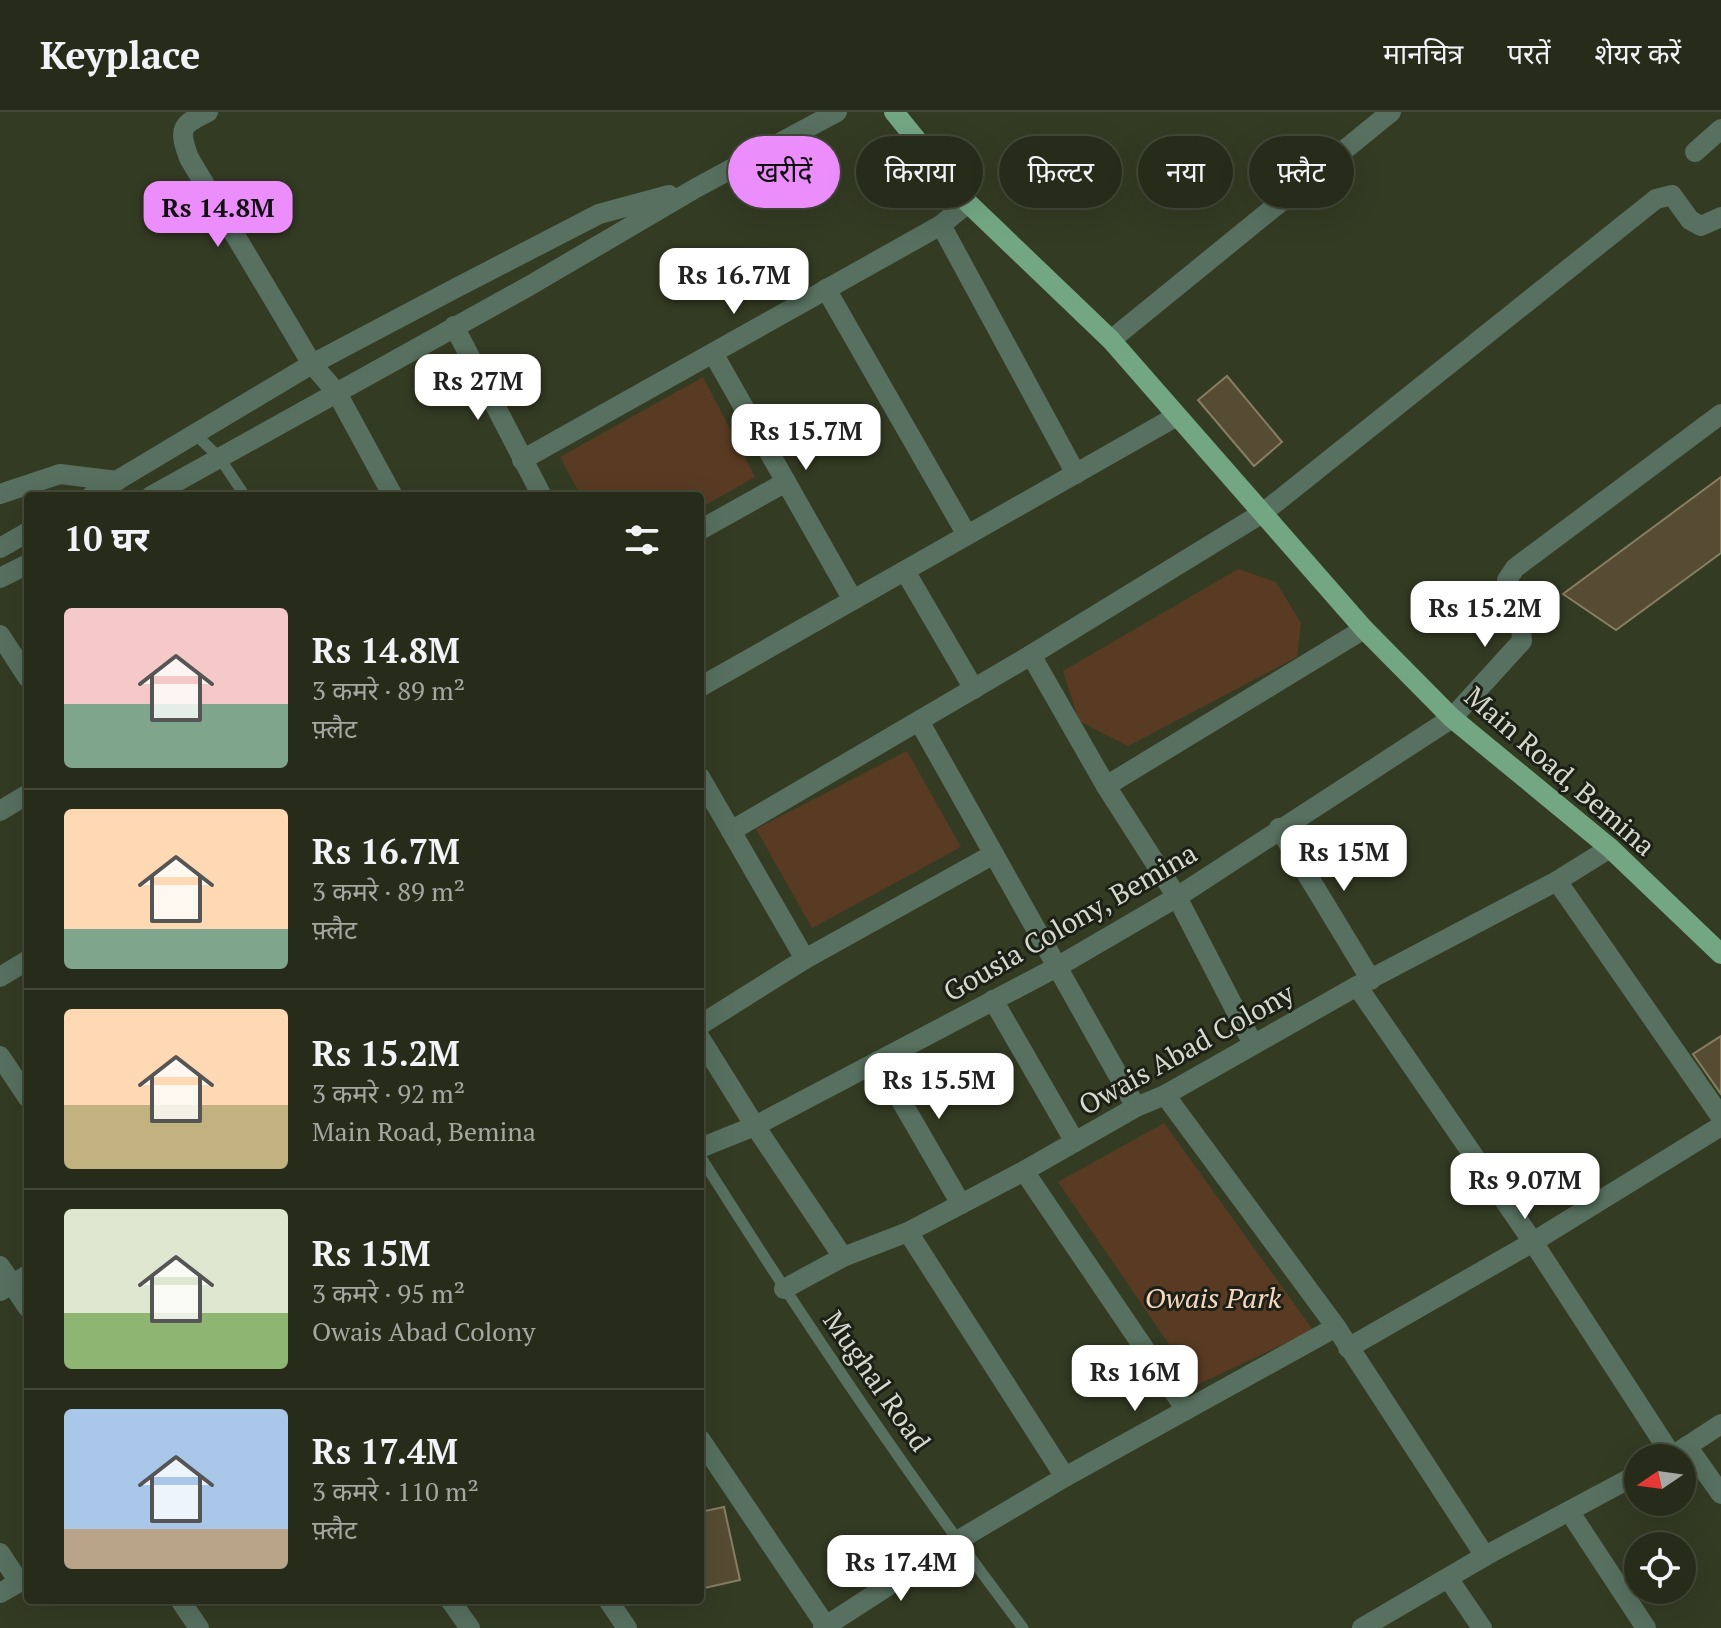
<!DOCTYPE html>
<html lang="hi">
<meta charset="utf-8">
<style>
:root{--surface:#272c1a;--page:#333827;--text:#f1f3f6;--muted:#a4a7a2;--line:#434839;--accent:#eb8dfb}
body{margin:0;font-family:"PT Serif","Noto Sans Devanagari",serif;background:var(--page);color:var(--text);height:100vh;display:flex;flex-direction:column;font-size:30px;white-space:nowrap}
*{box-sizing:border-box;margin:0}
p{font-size:26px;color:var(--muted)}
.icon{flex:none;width:44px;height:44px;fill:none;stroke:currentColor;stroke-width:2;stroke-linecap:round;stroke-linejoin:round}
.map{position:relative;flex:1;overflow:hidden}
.sheet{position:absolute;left:24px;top:380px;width:680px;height:1112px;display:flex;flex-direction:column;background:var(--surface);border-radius:8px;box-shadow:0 8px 32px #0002,0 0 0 2px var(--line)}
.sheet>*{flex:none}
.top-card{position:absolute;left:728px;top:24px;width:760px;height:72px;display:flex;gap:16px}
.needle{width:52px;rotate:257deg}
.buttons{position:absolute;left:1624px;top:1332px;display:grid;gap:16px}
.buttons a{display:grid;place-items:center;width:72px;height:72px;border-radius:50%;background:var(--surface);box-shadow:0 8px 32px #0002,0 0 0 2px var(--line);font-size:40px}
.price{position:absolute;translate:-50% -68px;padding:0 18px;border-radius:16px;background:#fff;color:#222;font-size:26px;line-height:52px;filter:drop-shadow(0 2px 4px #0008)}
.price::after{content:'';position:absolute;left:50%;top:48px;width:24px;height:18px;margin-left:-12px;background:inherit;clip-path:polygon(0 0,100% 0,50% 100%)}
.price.current{background:var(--accent);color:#111}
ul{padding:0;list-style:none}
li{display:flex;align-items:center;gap:24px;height:200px;padding:0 40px}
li+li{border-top:2px solid var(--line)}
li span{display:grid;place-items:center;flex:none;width:224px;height:160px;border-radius:8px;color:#555}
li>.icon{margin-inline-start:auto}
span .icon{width:96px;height:96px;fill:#fffc;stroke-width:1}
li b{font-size:34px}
h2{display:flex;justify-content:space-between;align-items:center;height:96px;padding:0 40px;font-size:34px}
.chip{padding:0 28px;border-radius:36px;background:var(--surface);box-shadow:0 8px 32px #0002,0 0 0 2px var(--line);font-size:28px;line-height:72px}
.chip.current{background:var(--accent);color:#111}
header{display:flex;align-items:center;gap:48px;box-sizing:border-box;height:112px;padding:0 40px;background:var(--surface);border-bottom:2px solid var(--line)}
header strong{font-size:38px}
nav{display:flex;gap:44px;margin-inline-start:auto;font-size:28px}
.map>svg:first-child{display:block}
.green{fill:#593b23}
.building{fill:#564c33;stroke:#877d62;stroke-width:2}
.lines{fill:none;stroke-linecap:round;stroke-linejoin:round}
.service{stroke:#57705f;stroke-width:11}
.minor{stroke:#57705f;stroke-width:20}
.primary{stroke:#73a784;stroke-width:20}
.labels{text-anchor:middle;stroke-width:6;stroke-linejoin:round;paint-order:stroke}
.street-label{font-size:28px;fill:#d6dacc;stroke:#1d2016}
.park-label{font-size:28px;font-style:italic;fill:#f6d6be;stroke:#1d2016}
</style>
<header>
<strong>Keyplace</strong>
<nav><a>मानचित्र</a><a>परतें</a><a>शेयर करें</a></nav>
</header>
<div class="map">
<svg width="1721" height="1516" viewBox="0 0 1721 1516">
<rect width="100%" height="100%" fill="#343b23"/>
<!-- green -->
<g class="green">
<path d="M703,265l52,100 -55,31v-12h-119l-21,-39z"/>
<path d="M1238,457l38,13 25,41 -4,34 -169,89 -49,-25 -16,-50z"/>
<path d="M907,639l54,96 -149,81 -56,-99z"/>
<path d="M1164,1011l149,207 -116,55 -139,-203z"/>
</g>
<!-- building -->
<g class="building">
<path d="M1227,264l55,66 -28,24 -56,-66z"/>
<path d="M1721,365v76l-105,77 -53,-36z"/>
<path d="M1721,924v58l-28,-40z"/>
<path d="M724,1395l16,73 -40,9v-77z"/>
</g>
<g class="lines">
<!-- service -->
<g class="service">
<path d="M195,322l24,23 26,39"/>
<path d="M700,1044c101,161 208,320 323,472"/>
</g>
<!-- minor -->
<g class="minor">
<path d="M208,0c-27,13 -30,16 -19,46l123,206 25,29 56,103"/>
<path d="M1695,40l26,-23"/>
<path d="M941,113l135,249"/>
<path d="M826,177l141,246"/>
<path d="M454,214l88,170"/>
<path d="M1111,228l280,-228"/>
<path d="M713,241l73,129"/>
<path d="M522,348l419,-235 27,-22"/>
<path d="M0,382l60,-20 57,7"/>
<path d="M91,384l221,-132 142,-75 145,-75 70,-19"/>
<path d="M151,384l378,-210 167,-98 141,-76"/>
<path d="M700,418l86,-48 67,118"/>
<path d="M0,436l28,-16"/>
<path d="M905,459l69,118"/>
<path d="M0,466l28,-14"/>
<path d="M0,523l28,43"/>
<path d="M1031,543l75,131 71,111 76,147"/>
<path d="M700,575l477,-271"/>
<path d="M919,609l217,386"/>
<path d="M700,665l105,182"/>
<path d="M1106,674l258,-157"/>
<path d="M0,699l28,-17"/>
<path d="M1279,716l92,152"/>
<path d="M731,719l300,-176 233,-143 392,-313 16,-4 18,25 11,6 20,-9"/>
<path d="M1557,769l164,236"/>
<path d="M0,865l28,-17"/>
<path d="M1357,874l176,256 139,214"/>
<path d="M993,888l82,142"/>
<path d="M700,913l105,-66 189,-105"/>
<path d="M700,926l55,88 88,131"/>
<path d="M0,944l28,42"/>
<path d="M878,949l83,143"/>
<path d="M1165,983l171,232 149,229"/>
<path d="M700,1036l55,-22 302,-159 120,-70 275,-179 70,-77 -1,-14 -12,-31 -2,-16 8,-12 206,-154"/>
<path d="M1024,1059l162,239"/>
<path d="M908,1120l157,245"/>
<path d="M0,1154l28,42"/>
<path d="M784,1177l59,-32 65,-25 116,-61 112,-64 29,-12 192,-109 200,-105 53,-33"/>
<path d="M0,1179l28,-16"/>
<path d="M1348,1236l185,-106 188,-116"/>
<path d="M700,1327l126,187"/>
<path d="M1687,1334l34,48"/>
<path d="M1669,1346l52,-34"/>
<path d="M1569,1399l77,117"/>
<path d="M0,1441l19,29"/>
<path d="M1448,1466l34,50"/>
<path d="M0,1481l28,-16"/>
<path d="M180,1488l19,28"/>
<path d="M450,1488l20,28"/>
<path d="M608,1488l19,28"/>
<path d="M823,1516l134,-87 108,-64 271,-150"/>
<path d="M1362,1516l123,-72 153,-82"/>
</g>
<!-- primary -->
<path class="primary" d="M894,0l74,91 143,137 253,289 88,89 158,130 111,106"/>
</g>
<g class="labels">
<!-- street labels -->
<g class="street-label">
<text transform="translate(1560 659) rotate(41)" y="10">Main Road, Bemina</text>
<text transform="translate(1070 810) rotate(-30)" y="10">Gousia Colony, Bemina</text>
<text transform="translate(1186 937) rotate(-29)" y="10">Owais Abad Colony</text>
<text transform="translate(877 1269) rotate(55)" y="10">Mughal Road</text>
</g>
<!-- park labels -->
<g class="park-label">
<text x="1213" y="1196">Owais Park</text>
</g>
</g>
</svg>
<div class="buttons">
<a><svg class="needle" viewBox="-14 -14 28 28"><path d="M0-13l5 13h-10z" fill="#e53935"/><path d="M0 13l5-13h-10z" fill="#a4a7a2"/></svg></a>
<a><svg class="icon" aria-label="locate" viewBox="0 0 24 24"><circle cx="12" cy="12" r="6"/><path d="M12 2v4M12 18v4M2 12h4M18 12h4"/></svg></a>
</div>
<b class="price current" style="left:218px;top:137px">Rs 14.8M</b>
<b class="price" style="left:734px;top:204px">Rs 16.7M</b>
<b class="price" style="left:478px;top:310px">Rs 27M</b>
<b class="price" style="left:806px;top:360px">Rs 15.7M</b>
<b class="price" style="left:1485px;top:537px">Rs 15.2M</b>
<b class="price" style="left:1344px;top:781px">Rs 15M</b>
<b class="price" style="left:939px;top:1009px">Rs 15.5M</b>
<b class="price" style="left:1525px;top:1109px">Rs 9.07M</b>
<b class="price" style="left:1135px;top:1301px">Rs 16M</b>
<b class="price" style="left:901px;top:1491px">Rs 17.4M</b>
<div class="top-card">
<a class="chip current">खरीदें</a>
<a class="chip">किराया</a>
<a class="chip">फ़िल्टर</a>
<a class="chip">नया</a>
<a class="chip">फ़्लैट</a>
</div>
<section class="sheet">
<h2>10 घर<svg class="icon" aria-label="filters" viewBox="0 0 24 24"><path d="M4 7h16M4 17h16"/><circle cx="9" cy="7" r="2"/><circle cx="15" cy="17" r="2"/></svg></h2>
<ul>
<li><span style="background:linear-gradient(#f6c9c9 60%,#7fa58c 0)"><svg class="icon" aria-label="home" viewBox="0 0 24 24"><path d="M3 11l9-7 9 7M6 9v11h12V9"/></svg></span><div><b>Rs 14.8M</b><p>3 कमरे · 89 m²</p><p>फ़्लैट</p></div></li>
<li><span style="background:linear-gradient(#ffd9b3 75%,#7fa58c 0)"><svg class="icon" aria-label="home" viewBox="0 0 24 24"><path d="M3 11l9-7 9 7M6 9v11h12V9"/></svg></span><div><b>Rs 16.7M</b><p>3 कमरे · 89 m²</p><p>फ़्लैट</p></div></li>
<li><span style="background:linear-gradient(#ffd9b3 60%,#c2b280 0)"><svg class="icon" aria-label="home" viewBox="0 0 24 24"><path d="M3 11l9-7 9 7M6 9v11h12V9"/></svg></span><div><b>Rs 15.2M</b><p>3 कमरे · 92 m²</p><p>Main Road, Bemina</p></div></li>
<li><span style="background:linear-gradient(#dfe7d0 65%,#8fb573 0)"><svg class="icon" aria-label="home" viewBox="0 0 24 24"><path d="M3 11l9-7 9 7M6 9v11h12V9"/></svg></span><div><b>Rs 15M</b><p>3 कमरे · 95 m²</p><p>Owais Abad Colony</p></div></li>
<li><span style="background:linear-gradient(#a9c7e8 75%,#b9a48a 0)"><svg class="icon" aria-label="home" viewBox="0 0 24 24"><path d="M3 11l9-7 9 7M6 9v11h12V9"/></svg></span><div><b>Rs 17.4M</b><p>3 कमरे · 110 m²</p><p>फ़्लैट</p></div></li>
</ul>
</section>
</div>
